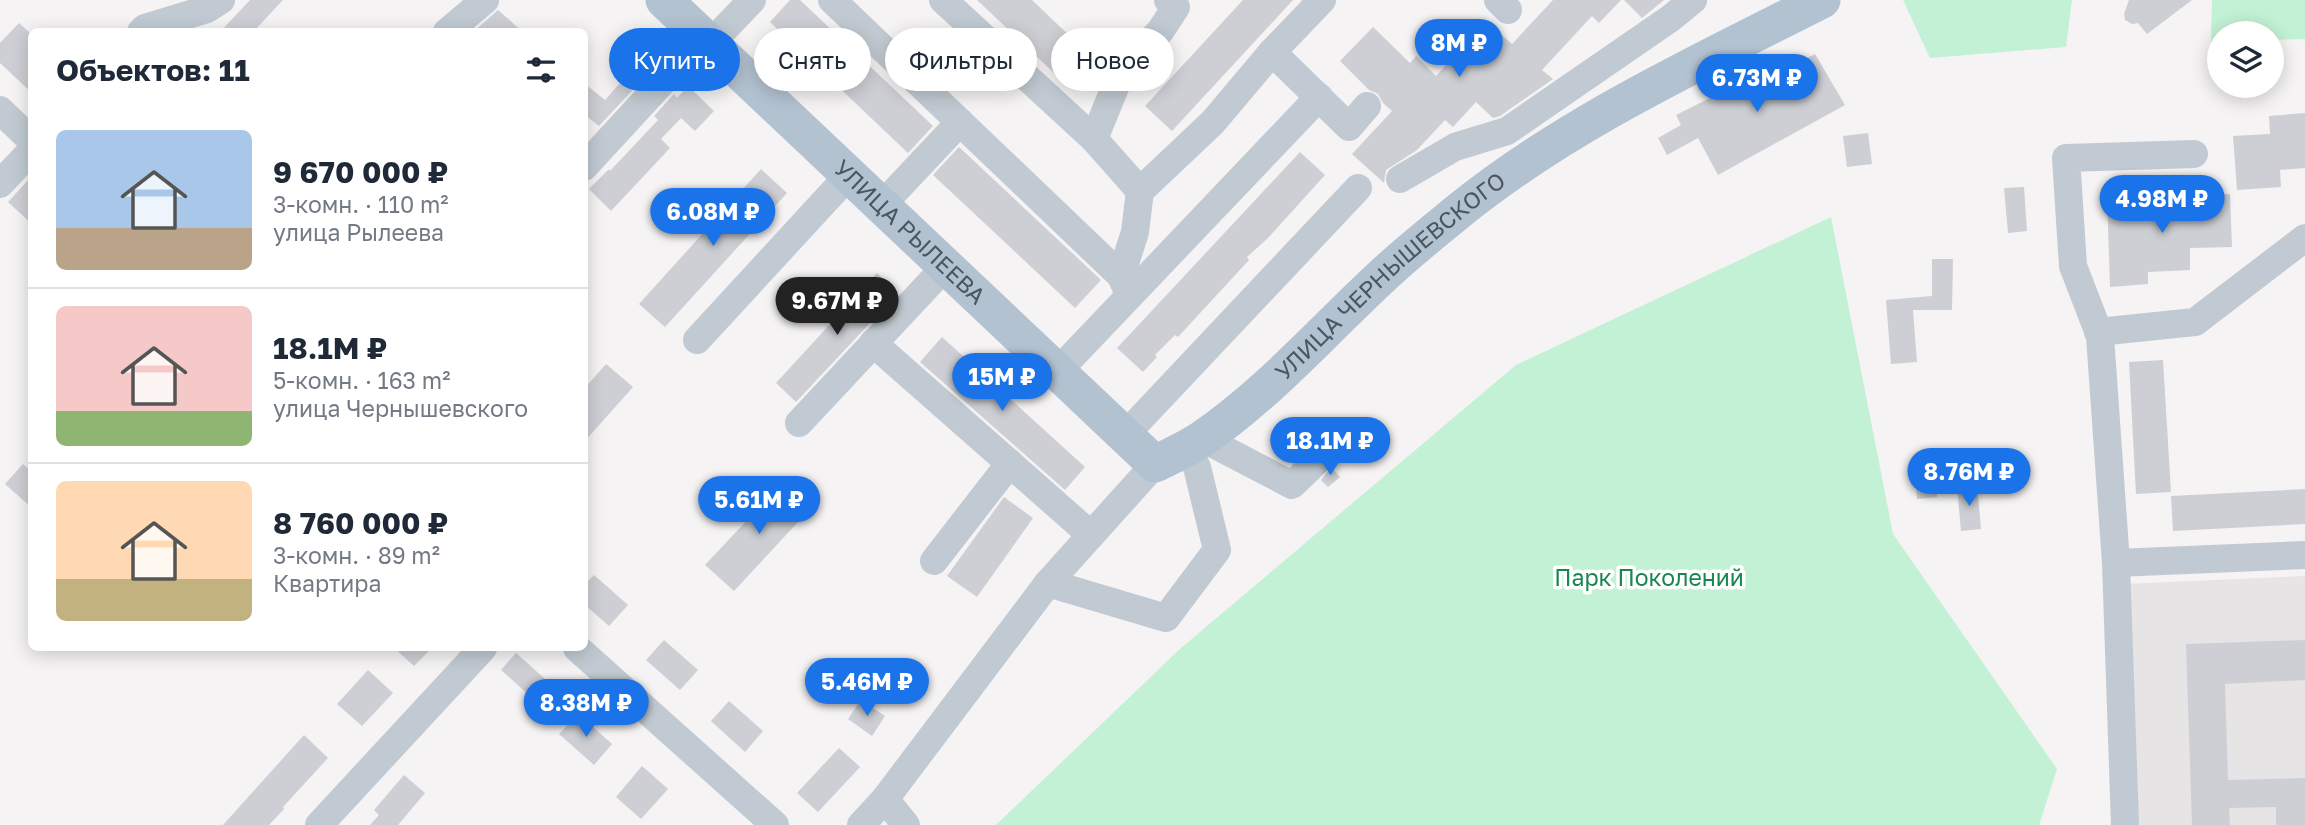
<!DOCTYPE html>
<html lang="ru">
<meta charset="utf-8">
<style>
:root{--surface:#fff;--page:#f2f2f3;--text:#1f2937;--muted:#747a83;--line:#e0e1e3;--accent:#1a73e8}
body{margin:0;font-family:"Golos Text",sans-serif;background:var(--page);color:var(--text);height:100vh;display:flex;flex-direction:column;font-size:26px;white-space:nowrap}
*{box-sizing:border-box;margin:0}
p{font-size:23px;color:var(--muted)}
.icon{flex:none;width:38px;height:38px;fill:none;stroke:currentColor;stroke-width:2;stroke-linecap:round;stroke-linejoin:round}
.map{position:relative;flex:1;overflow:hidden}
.drawer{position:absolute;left:28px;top:28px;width:560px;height:623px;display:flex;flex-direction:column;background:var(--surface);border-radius:10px;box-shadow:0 4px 18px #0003}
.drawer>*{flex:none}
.guide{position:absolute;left:609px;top:28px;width:665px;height:63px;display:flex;gap:14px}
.controls{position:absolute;left:2207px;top:21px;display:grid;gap:14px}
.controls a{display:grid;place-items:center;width:77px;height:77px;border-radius:50%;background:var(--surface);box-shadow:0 4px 18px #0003;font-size:35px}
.price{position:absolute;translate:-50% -60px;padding:0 16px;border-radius:24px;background:var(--accent);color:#fff;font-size:23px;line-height:46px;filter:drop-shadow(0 2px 4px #0008)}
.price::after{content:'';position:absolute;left:50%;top:42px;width:21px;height:16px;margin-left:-10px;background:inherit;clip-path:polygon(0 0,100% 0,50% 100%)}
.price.selected{background:#222;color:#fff}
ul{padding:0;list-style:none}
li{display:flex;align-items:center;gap:21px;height:175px;padding:0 28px}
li+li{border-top:2px solid var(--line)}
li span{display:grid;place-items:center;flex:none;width:196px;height:140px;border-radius:10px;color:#555}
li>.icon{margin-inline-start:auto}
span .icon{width:84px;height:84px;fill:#fffc;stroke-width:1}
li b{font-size:30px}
h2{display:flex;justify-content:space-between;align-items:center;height:84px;padding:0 28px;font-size:30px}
.chip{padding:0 24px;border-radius:32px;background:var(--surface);box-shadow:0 4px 18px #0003;font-size:24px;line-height:63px}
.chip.selected{background:var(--accent);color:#fff}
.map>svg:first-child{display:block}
.education{fill:#e6e4e5}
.green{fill:#c3f1d5}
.building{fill:#cdcfd5}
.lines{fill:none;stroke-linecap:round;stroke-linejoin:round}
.minor{stroke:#c1cad2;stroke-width:28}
.major{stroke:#b3c2d1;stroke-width:37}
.labels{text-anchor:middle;stroke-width:7;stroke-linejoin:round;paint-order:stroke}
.street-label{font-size:23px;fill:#4a5661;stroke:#fff}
.park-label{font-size:23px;fill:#17864f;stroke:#fff}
</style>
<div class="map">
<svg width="2305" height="825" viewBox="0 0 2305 825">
<rect width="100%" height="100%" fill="#f5f3f3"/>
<!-- education -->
<path class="education" d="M2305,576v249h-170l-11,-241z"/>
<!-- green -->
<g class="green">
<path d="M1903,0h169l-6,47 -136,11z"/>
<path d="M2212,0h93v39l-33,1v-7h-53v9h-8z"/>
<path d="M1831,217l62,317 164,235 -18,56h-1043l185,-177 335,-283z"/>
</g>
<!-- building -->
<g class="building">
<path d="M250,0h33l-30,32h-33z"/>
<path d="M790,0h10l133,126 -25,27 -138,-131z"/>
<path d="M977,0h55l64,61 -26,27z"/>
<path d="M1243,0h50l-121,131 -27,-25z"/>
<path d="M1553,0h68l-22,23 -7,-7 -50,54 11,9 -53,37 -7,2 -17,-16 -23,25 -8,-7 -28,30 -31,20 -2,13 -32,-29 40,-43 -9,-8 -5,-9 -9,-4 -29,-29 33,-34 37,36 6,-7 20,20 36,-39 9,9 15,-16 16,14z"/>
<path d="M1624,0h40l-22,18z"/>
<path d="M2129,0h63l-45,34 -9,-11 -6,1 -7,-4 -1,-6z"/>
<path d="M498,10l25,22h-50z"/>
<path d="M19,23l13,12v58l-32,-30v-20z"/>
<path d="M631,41l26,23 -58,62 -15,-12v-31l21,17 22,-25 -14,-13z"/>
<path d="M1815,54l30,51 -127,70 -20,-37 -31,17 -9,-17 23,-13 -5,-10 48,-24 3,6 34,-19 -4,-8 15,-8 6,11z"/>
<path d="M688,86l26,25 -19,20 -14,-13 -20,21 9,9 -59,63 -22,-22 20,-20 1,2 48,-51 -4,-4 20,-22 3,4z"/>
<path d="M2305,113v55l-25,2 1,17 -44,3 -4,-54 37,-2 -1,-18z"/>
<path d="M1868,133l4,31 -25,3 -4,-31z"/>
<path d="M959,147l142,133 -26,28 -142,-133z"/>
<path d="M1300,152l25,23 -57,63 -21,19 2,3 -71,77 -3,-2 -20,20 2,2 -14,15 -26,-24z"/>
<path d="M761,169l26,24 -122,134 -26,-23z"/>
<path d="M32,176v48l-24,-22z"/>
<path d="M2024,187l3,44 -19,2 -4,-45z"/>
<path d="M2145,194v16l45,-2v-12l40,-2 2,53 -42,1v22l-42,2v12l-38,3 -3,-92z"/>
<path d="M1932,259h21l-1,51h-39l4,52 -26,2 -5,-64 46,-4z"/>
<path d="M877,273l21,20 -102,109 -20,-19z"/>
<path d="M942,337l143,130 -20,23 -145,-128z"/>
<path d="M2163,360l8,132 -35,2 -7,-132z"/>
<path d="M606,364l27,23 -49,55v-53z"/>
<path d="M1933,453l4,44 -20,2 -3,-44z"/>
<path d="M23,464l9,8v36l-27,-24z"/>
<path d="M1331,467l9,10 -12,10 -7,-7z"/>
<path d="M785,480l28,26 -79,85 -29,-26z"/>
<path d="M1977,485l4,44 -20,2 -4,-44z"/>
<path d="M2305,489v35l-132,7 -2,-35z"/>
<path d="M1004,497l29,21 -56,79 -30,-21z"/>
<path d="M594,575l34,30 -19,21 -25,-22v-19z"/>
<path d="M664,640l34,30 -18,20 -34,-30z"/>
<path d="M2305,640v40l-80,4 3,96 77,-2v47h-29v-18l-47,1 1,17h-38l-6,-181z"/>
<path d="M394,648h38l-18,18z"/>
<path d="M516,653l38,34 -15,17 -38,-34z"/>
<path d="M368,670l25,23 -31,33 -25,-22z"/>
<path d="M861,700l24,16 -13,20 -24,-17z"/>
<path d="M729,701l34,30 -18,21 -34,-31z"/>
<path d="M578,714l34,30 -18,21 -35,-31z"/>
<path d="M304,735l24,23 -45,49 1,2 -15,16h-46z"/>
<path d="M839,748l21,19 -42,45 -21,-19z"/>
<path d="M642,766l26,23 -27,30 -25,-22z"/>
<path d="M404,775l21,18 -27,32h-28l9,-10 -5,-5z"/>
</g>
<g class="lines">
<!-- minor -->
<g class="minor">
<path d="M832,0l289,276"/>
<path d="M943,0l151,139 46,52"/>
<path d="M1322,0l-50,52 77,75 18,-21"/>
<path d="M1498,0l10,10"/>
<path d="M141,32l4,-4 62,-19 14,-9"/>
<path d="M447,32l38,-32"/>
<path d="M0,110l32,31"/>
<path d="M1094,139l26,-64 41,-45 15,-23 -8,-7"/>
<path d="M584,167l94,-102 32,-21 42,-44"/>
<path d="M1400,179l55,-32 52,-16 164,-113 22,-18"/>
<path d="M0,184l32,-34"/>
<path d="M881,206l79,-84"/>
<path d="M1127,290l-6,-14 14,-44 5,-41 73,-69 59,-70"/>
<path d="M2098,332l97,-10 110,-84"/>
<path d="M697,340l152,-165"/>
<path d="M873,343l218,192"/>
<path d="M1057,372l262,-275"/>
<path d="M799,423l147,-157"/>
<path d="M1125,435l233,-247"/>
<path d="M1202,438l90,47 23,-22"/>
<path d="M934,561l76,-98"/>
<path d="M2116,563l189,-8"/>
<path d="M1048,583l118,35 51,-68 -20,-83 -12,-18"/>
<path d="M577,648l198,177"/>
<path d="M885,799l21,26"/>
<path d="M319,825l164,-177"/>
<path d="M861,825l24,-26 163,-216 107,-119"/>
<path d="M2125,825l-9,-262 -16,-227 -27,-70 -7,-108 128,-4"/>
</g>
<!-- major -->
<path class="major" id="s1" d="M664,0l491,464c16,-8 32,-15 47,-25 70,-48 126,-114 189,-171 22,-20 46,-39 69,-58 108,-87 238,-147 362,-210"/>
</g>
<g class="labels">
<!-- street labels -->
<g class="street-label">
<text dy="8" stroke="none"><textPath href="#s1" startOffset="338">УЛИЦА РЫЛЕЕВА</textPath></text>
<text dy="8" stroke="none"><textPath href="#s1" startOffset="978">УЛИЦА ЧЕРНЫШЕВСКОГО</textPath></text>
</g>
<!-- park labels -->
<g class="park-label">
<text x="1649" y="586">Парк Поколений</text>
</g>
</g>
</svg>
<div class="controls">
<a><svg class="icon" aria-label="layers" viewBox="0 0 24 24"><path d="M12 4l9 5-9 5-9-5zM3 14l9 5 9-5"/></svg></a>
</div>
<b class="price" style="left:1459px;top:79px">8M ₽</b>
<b class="price" style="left:1757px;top:114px">6.73M ₽</b>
<b class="price" style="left:2162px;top:235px">4.98M ₽</b>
<b class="price" style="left:713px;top:248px">6.08M ₽</b>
<b class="price selected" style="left:837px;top:337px">9.67M ₽</b>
<b class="price" style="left:1002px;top:413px">15M ₽</b>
<b class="price" style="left:1330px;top:477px">18.1M ₽</b>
<b class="price" style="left:1969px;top:508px">8.76M ₽</b>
<b class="price" style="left:759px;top:536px">5.61M ₽</b>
<b class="price" style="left:867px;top:718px">5.46M ₽</b>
<b class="price" style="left:586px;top:739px">8.38M ₽</b>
<div class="guide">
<a class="chip selected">Купить</a>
<a class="chip">Снять</a>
<a class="chip">Фильтры</a>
<a class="chip">Новое</a>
</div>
<section class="drawer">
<h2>Объектов: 11<svg class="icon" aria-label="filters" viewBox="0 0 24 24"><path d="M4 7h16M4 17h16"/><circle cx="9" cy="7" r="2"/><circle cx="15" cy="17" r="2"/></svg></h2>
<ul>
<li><span style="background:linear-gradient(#a9c7e8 70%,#b9a48a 0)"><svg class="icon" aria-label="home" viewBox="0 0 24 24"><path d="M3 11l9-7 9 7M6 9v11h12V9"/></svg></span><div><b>9 670 000 ₽</b><p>3-комн. · 110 m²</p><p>улица Рылеева</p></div></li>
<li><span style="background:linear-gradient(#f6c9c9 75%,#8fb573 0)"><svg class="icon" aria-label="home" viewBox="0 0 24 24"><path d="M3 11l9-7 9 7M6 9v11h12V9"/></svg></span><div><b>18.1M ₽</b><p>5-комн. · 163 m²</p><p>улица Чернышевского</p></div></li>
<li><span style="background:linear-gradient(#ffd9b3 70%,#c2b280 0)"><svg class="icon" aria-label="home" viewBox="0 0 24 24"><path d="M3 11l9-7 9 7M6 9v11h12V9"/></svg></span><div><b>8 760 000 ₽</b><p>3-комн. · 89 m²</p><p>Квартира</p></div></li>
</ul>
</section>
</div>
